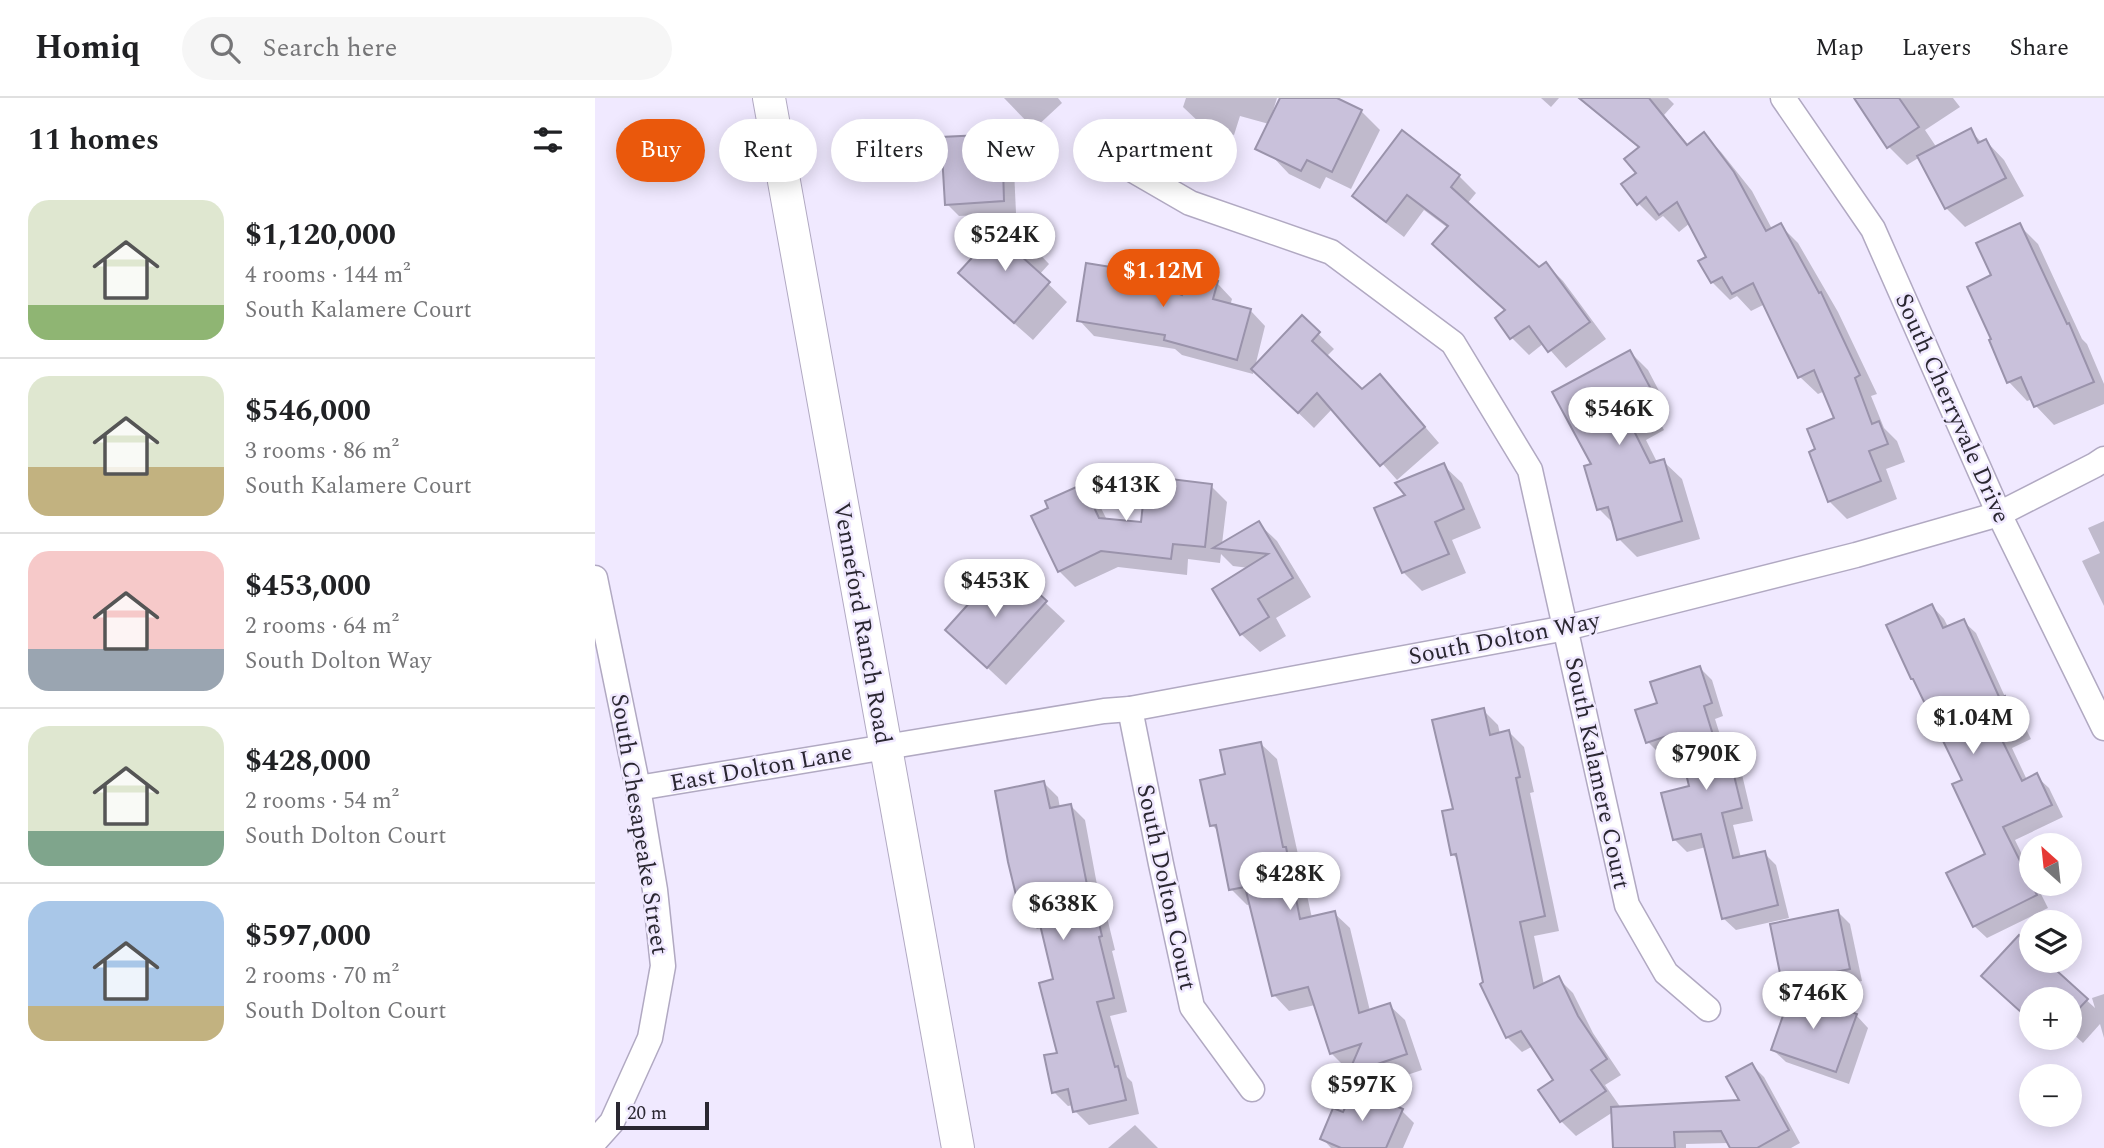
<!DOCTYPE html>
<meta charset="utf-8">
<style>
:root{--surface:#fff;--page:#f6f6f6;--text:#202124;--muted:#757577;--line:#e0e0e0;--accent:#ea580c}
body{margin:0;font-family:Spectral,serif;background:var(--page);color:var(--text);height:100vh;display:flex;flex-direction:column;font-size:26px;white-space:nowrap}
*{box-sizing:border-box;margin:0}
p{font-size:23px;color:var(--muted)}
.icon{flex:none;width:38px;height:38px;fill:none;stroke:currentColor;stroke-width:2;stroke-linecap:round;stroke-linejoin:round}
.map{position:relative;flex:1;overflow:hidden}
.sheet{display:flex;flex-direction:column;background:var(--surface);width:595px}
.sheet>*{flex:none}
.banner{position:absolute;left:21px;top:21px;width:665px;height:63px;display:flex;gap:14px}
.needle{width:46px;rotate:333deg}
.tools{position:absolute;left:1424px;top:735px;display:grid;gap:14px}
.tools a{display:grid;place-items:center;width:63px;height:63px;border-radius:50%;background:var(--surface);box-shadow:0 4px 18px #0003;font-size:35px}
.scale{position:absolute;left:21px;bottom:18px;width:93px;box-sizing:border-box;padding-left:7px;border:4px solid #2a2731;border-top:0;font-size:19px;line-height:24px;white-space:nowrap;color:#2a2731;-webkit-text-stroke:5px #f0e9ff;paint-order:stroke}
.price{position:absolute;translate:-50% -60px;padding:0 16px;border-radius:24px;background:#fff;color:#222;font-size:23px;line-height:46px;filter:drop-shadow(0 2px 4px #0008)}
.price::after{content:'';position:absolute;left:50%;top:42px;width:21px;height:16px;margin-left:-10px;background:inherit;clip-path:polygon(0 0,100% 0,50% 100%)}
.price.on{background:var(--accent);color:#fff}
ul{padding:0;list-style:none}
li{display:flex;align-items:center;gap:21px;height:175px;padding:0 28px}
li+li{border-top:2px solid var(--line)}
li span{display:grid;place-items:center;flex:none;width:196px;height:140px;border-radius:21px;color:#555}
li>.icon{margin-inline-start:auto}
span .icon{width:84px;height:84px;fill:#fffc;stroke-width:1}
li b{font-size:30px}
h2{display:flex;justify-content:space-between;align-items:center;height:84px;padding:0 28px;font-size:30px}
.tag{padding:0 24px;border-radius:32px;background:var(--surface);box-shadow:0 4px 18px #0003;font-size:24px;line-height:63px}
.tag.on{background:var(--accent);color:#fff}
header{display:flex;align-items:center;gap:42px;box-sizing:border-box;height:98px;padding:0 35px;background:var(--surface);border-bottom:2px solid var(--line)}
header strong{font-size:33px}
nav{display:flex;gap:38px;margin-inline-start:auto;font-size:24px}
.search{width:490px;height:63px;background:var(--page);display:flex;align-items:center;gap:18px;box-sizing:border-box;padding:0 24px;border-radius:38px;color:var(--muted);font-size:26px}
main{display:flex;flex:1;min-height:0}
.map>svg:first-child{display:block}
.shadow{fill:#0003}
.building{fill:#c9c1db;stroke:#9a93ab;stroke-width:2}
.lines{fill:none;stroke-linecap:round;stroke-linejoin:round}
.minor-casing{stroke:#b1a9c2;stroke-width:27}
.tertiary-casing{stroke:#b1a9c2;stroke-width:34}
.minor{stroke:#fff;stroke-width:24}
.tertiary{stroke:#fff;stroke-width:32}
.labels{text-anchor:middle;stroke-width:5;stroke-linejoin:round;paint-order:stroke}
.street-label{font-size:24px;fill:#2a2731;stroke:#f0e9ff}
</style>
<header>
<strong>Homiq</strong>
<div class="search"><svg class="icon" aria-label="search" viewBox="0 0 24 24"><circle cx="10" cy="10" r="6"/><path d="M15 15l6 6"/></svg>Search here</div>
<nav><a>Map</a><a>Layers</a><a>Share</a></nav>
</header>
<main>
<section class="sheet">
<h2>11 homes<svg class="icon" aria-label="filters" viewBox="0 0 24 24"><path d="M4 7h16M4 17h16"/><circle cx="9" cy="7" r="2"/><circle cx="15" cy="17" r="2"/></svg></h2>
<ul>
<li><span style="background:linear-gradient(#dfe7d0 75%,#8fb573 0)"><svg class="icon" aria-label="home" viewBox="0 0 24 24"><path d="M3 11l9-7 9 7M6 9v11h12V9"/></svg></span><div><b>$1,120,000</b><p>4 rooms · 144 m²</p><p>South Kalamere Court</p></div></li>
<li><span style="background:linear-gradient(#dfe7d0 65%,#c2b280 0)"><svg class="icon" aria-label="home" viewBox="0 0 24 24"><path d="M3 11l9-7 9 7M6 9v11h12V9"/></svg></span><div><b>$546,000</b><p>3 rooms · 86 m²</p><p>South Kalamere Court</p></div></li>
<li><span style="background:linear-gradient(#f6c9c9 70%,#9aa5b1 0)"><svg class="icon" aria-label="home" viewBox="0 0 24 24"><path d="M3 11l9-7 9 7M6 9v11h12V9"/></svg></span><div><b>$453,000</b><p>2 rooms · 64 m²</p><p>South Dolton Way</p></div></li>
<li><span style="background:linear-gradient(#dfe7d0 75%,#7fa58c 0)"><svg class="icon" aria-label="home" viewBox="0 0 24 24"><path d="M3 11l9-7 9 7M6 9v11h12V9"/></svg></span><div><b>$428,000</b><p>2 rooms · 54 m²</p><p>South Dolton Court</p></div></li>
<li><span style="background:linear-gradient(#a9c7e8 75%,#c2b280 0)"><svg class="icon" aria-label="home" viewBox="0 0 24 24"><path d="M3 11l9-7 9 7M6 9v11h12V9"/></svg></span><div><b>$597,000</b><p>2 rooms · 70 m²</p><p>South Dolton Court</p></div></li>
</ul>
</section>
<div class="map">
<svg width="1509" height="1050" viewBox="0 0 1509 1050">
<rect width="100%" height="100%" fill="#f0e9ff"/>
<!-- shadow -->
<g class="shadow">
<path d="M409,0h54l4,5 -28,26z"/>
<path d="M591,0h91l-8,26 -29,-8 -6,19 -32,-10 -19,-18z"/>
<path d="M703,0h35l28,13 19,19 -29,59 -25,-12 -6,12 -31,-15 -18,-19z"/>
<path d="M946,0h18l-8,9z"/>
<path d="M983,0h90l6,6 -10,11 25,31 15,-11 17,17 31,39 20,38 8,-4 18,18 40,69 39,82 -6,2 13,32 13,13 8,21 -19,7 11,30 -50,20 -18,-18 -12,-51 19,-31 -11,-28 -7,3 -18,-17 -35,-73 -14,7 -14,-15 -7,4 -18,-18 -3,-25 -19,-34 -11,9 -16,-16 -7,5 -18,-18 2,-54z"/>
<path d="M1275,0h83l7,9 -35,23 12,18 33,-18 12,13 4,-2 18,19 20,36 -59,31 -19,-19 -26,-51 -13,8 -18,-18z"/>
<path d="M406,37l12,13 3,65 -57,3 -12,-12z"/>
<path d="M864,78l17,17 -9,11 72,65 7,-5 17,17 43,58 -40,29 -22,-25 -15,12 -17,-17 -15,-19 10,-8 -59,-83 -24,-18 -20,27 -33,-25 -17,-16z"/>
<path d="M1424,127l19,19 44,95 5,5 17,40v20l-50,21 -18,-19 -3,-7 -6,2 -18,-19 -16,-106z"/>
<path d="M436,147l18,19 -10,11 28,27 -34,38 -54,-48z"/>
<path d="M571,179l15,16 -2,9 38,-19 15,16 -2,7 20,4 15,16 -10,41 47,-49 32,31 -8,8 36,34 33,1 44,51 -42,37 -64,-72 -19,20 -60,-58 -1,4 -71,-19 -7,-6 -81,-13 -15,-16z"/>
<path d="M1035,254l18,18 20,38 -12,6 8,16 -18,10 11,22 6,-1 19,18 18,60 -63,18 -18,-18 -4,-14 -16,-16 -5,-44z"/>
<path d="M848,367l19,18 19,45 -29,12 14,33 -44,18 -19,-19 5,-76z"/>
<path d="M487,388l16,16 9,18 36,4 68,-38 16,16 -5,42 36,-21 19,18 34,56 -35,21 10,18 -26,16 -19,-18 8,-66 -16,-2 -12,-12 -1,9 -32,-4 -1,16 -69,-8 -43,20 -16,-16 -9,-62z"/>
<path d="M1509,423v85l-22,-45 18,-8 -12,-25z"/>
<path d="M428,484l42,39 -59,64 -59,-55z"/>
<path d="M1337,508l12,13 4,8 15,-6 13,12 30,66 11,12 14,28 -19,9 15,32 9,-4 13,12 14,29 -48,23 17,35v9h4l12,24 -61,30 -13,-12 14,-71 -24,-75z"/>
<path d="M1105,570l12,12 11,36 -8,3 11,35 14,12 13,55 -20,4 8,33 23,-5 12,12 13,53 -53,12 -13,-12 -17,-71 -19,5 -13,-13 17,-52 -10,-39 -21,6 -12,-12 11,-38z"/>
<path d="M888,612l15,15 2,9 9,-2 15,15 10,45 -4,1 29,138 -25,5 10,49 14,-7 15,15 20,40 28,42 -16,10 16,23 121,-6 10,-37 12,12 36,66 -9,5h-59l-3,-5 -43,1v4h-71l-2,-36 -37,24 -15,-15 -6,-41 -22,-34 -11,6 -15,-15 -22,-54 -26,-123 -7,-6 3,-44z"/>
<path d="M666,646l16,15 35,159 22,-5 16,15 20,83 19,-6 16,15 17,50 -57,19 -15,-15 3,-7 -6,2 -16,-16 -16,-48 -26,6 -15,-16 -23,-91 -4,1 -16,-16 -11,-56 -8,-8 15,-49z"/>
<path d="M449,685l14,14 2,11 10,-3 15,15 15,81 4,4 11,45 -3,1 15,61 -17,4 17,61 5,5 7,32 -50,11 -14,-14 -2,-6 -5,1 -14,-14 5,-38 -4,-74 -13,-52 -5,1 -14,-14z"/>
<path d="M1243,814l12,12 12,57 -66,14 -13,-13z"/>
<path d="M1437,863h12l51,47 -3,-10 12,-4v44l-4,-14 -17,19 -13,-12v-32h-38z"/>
<path d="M1193,909l68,8 12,13 -19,56 -63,-22 -13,-12z"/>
<path d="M807,1013l12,12 -11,25h-72l-9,-10 22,-23z"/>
<path d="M540,1027l23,23h-50z"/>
</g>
<!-- building -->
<g class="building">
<path d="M685,0h57l25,12 -30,62 -25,-12 -6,11 -46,-22z"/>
<path d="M984,0h70l38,47 17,-13 30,40 32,59 15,-8 38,70 2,-1 39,83 -5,3 17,46 7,-3 9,23 -19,7 12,30 -53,21 -19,-50 6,-3 -8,-20 27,-11 -20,-48 -16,8 -45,-95 -21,11 -10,-17 -11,6 -13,-22 8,-4 -29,-55 -18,13 -13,-18 -9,8 -16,-21 15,-11 -12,-14 15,-12z"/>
<path d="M1259,0h45l20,29 -32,21z"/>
<path d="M1376,30l7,15 8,-4 20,39 -61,31 -28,-53z"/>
<path d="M807,32l58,45 -9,12 88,80 7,-5 44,60 -42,30 -19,-26 -19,13 -15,-21 10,-8 -73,-66 16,-18 -41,-31 -21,27 -34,-26z"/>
<path d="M407,36l2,67 -59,4 -4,-68z"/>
<path d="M411,123l26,23 -11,12 29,26 -36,41 -56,-50z"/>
<path d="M1425,125l47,101 2,-1 25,59 -60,25 -13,-30 -14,6 -18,-43 2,-1 -24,-52 24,-12 -15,-32z"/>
<path d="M491,165l81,13 -4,12 19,7 10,-20 26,6 -5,18 38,10 -14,51 -73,-20 1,-5 -88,-14z"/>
<path d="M707,217l18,17 -8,9 50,48 18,-15 45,53 -45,39 -63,-73 -19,20 -47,-44z"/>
<path d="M1035,252l21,39 -12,6 8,16 -18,10 21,42 14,-4 18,62 -65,19 -9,-33 -11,3 -13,-44 7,-2 -39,-72z"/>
<path d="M849,365l20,46 -29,13 14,32 -47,19 -28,-65 31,-13 -10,-12z"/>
<path d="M551,378l66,8 -7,63 -32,-3 -2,15 -70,-8 -43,21 -27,-56 17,-8 -3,-7 38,-17 16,34 42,4z"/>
<path d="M664,423l34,57 -35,21 11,18 -29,18 -28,-46 56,-35 -55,-6z"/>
<path d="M395,482l13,12 11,-12h10l23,21 -60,67 -42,-38z"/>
<path d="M1337,506l11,24 21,-9 36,80 5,-3 15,30 -20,10 22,45 15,-8 15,32 -49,22 34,68 -64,32 -27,-54 39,-19 -33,-70 10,-4 -49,-101h-2l-25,-54z"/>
<path d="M1105,568l12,37 -8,3 15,48 9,-3 14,57 -20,5 11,45 32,-7 13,54 -56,14 -21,-85 -28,6 -12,-47 28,-7 -13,-53 -30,10 -11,-33 22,-7 -7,-21z"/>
<path d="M889,610l6,27 19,-5 11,47 -4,1 29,138 -25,6 14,66 25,-12 19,40 29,43 -16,11 15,21 -46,31 -22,-32 15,-10 -32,-49 -15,7 -26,-54 3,-2 -27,-128 -5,1 -9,-44 11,-2 -21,-89z"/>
<path d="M666,644l22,105h3l14,72 35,-8 24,102 31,-10 17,51 -59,20 13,-30 -31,10 -22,-67 -36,9 -27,-109 -16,3 -13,-65 -6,1 -10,-46 25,-6 -5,-24z"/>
<path d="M449,683l6,27 21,-4 17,86 3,-1 11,47 -3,1 15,61 -17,4 18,65 3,-1 8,34 -53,12 -5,-23 -16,4 -8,-38 13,-2 -18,-70 14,-4 -16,-67 -16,4 -13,-54 -13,-71z"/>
<path d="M1243,812l12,59 -68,14 -12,-59z"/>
<path d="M1424,837l13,12v14h14l42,38 -18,19v-19h-38v23l-51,-46z"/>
<path d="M1188,890l74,26 -21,58 -65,-22 15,-43z"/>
<path d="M1157,965l37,67 -32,18h-27l-9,-17 -47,1 1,16h-62l-2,-41 128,-7 -13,-23z"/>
<path d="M760,990l48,21 -17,39h-45l-21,-9 13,-31 10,4z"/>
</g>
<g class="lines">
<defs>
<g id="minor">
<path d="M1188,0l90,131 126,285 105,214"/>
<path d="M512,57l83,48 141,49 122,91 77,127 97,435 39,68 42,36"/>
<path d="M0,480l43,210 17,102 8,76 -13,72 -38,84 -17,19"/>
<path d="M535,611l31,155 31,143 60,82"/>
<path d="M43,690l466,-77 26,-2 436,-81 290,-73 143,-41 96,-49 9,-6"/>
</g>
<path id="tertiary" d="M174,0l189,1050"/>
</defs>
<!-- minor casing -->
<use href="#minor" class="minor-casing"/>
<!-- tertiary casing -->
<use href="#tertiary" class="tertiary-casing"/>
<!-- minor -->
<use href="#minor" class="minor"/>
<!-- tertiary -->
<use href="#tertiary" class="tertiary"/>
</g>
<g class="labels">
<!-- street labels -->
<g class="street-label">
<text transform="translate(1358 310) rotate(66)" y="8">South Cherryvale Drive</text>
<text transform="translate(268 525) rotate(80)" y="8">Venneford Ranch Road</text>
<text transform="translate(909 540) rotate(-11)" y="8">South Dolton Way</text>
<text transform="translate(166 669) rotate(-10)" y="8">East Dolton Lane</text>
<text transform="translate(1003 675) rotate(78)" y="8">South Kalamere Court</text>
<text transform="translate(45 726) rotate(81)" y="8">South Chesapeake Street</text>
<text transform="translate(572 789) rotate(78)" y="8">South Dolton Court</text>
</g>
</g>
</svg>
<div class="tools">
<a><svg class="needle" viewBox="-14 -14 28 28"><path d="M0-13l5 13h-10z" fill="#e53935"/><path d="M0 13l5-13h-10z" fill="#757577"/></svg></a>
<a><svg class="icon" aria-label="layers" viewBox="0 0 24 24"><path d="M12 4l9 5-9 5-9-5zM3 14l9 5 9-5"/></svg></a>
<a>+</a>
<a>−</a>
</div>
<div class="scale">20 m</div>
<b class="price" style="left:410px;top:175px">$524K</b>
<b class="price on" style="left:568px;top:211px">$1.12M</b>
<b class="price" style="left:1024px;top:349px">$546K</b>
<b class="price" style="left:531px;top:425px">$413K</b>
<b class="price" style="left:400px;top:521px">$453K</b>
<b class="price" style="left:1378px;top:658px">$1.04M</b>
<b class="price" style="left:1111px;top:694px">$790K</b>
<b class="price" style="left:695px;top:814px">$428K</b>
<b class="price" style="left:468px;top:844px">$638K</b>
<b class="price" style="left:1218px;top:933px">$746K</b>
<b class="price" style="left:767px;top:1025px">$597K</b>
<div class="banner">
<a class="tag on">Buy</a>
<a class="tag">Rent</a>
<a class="tag">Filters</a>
<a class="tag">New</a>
<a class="tag">Apartment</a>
</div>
</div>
</main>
